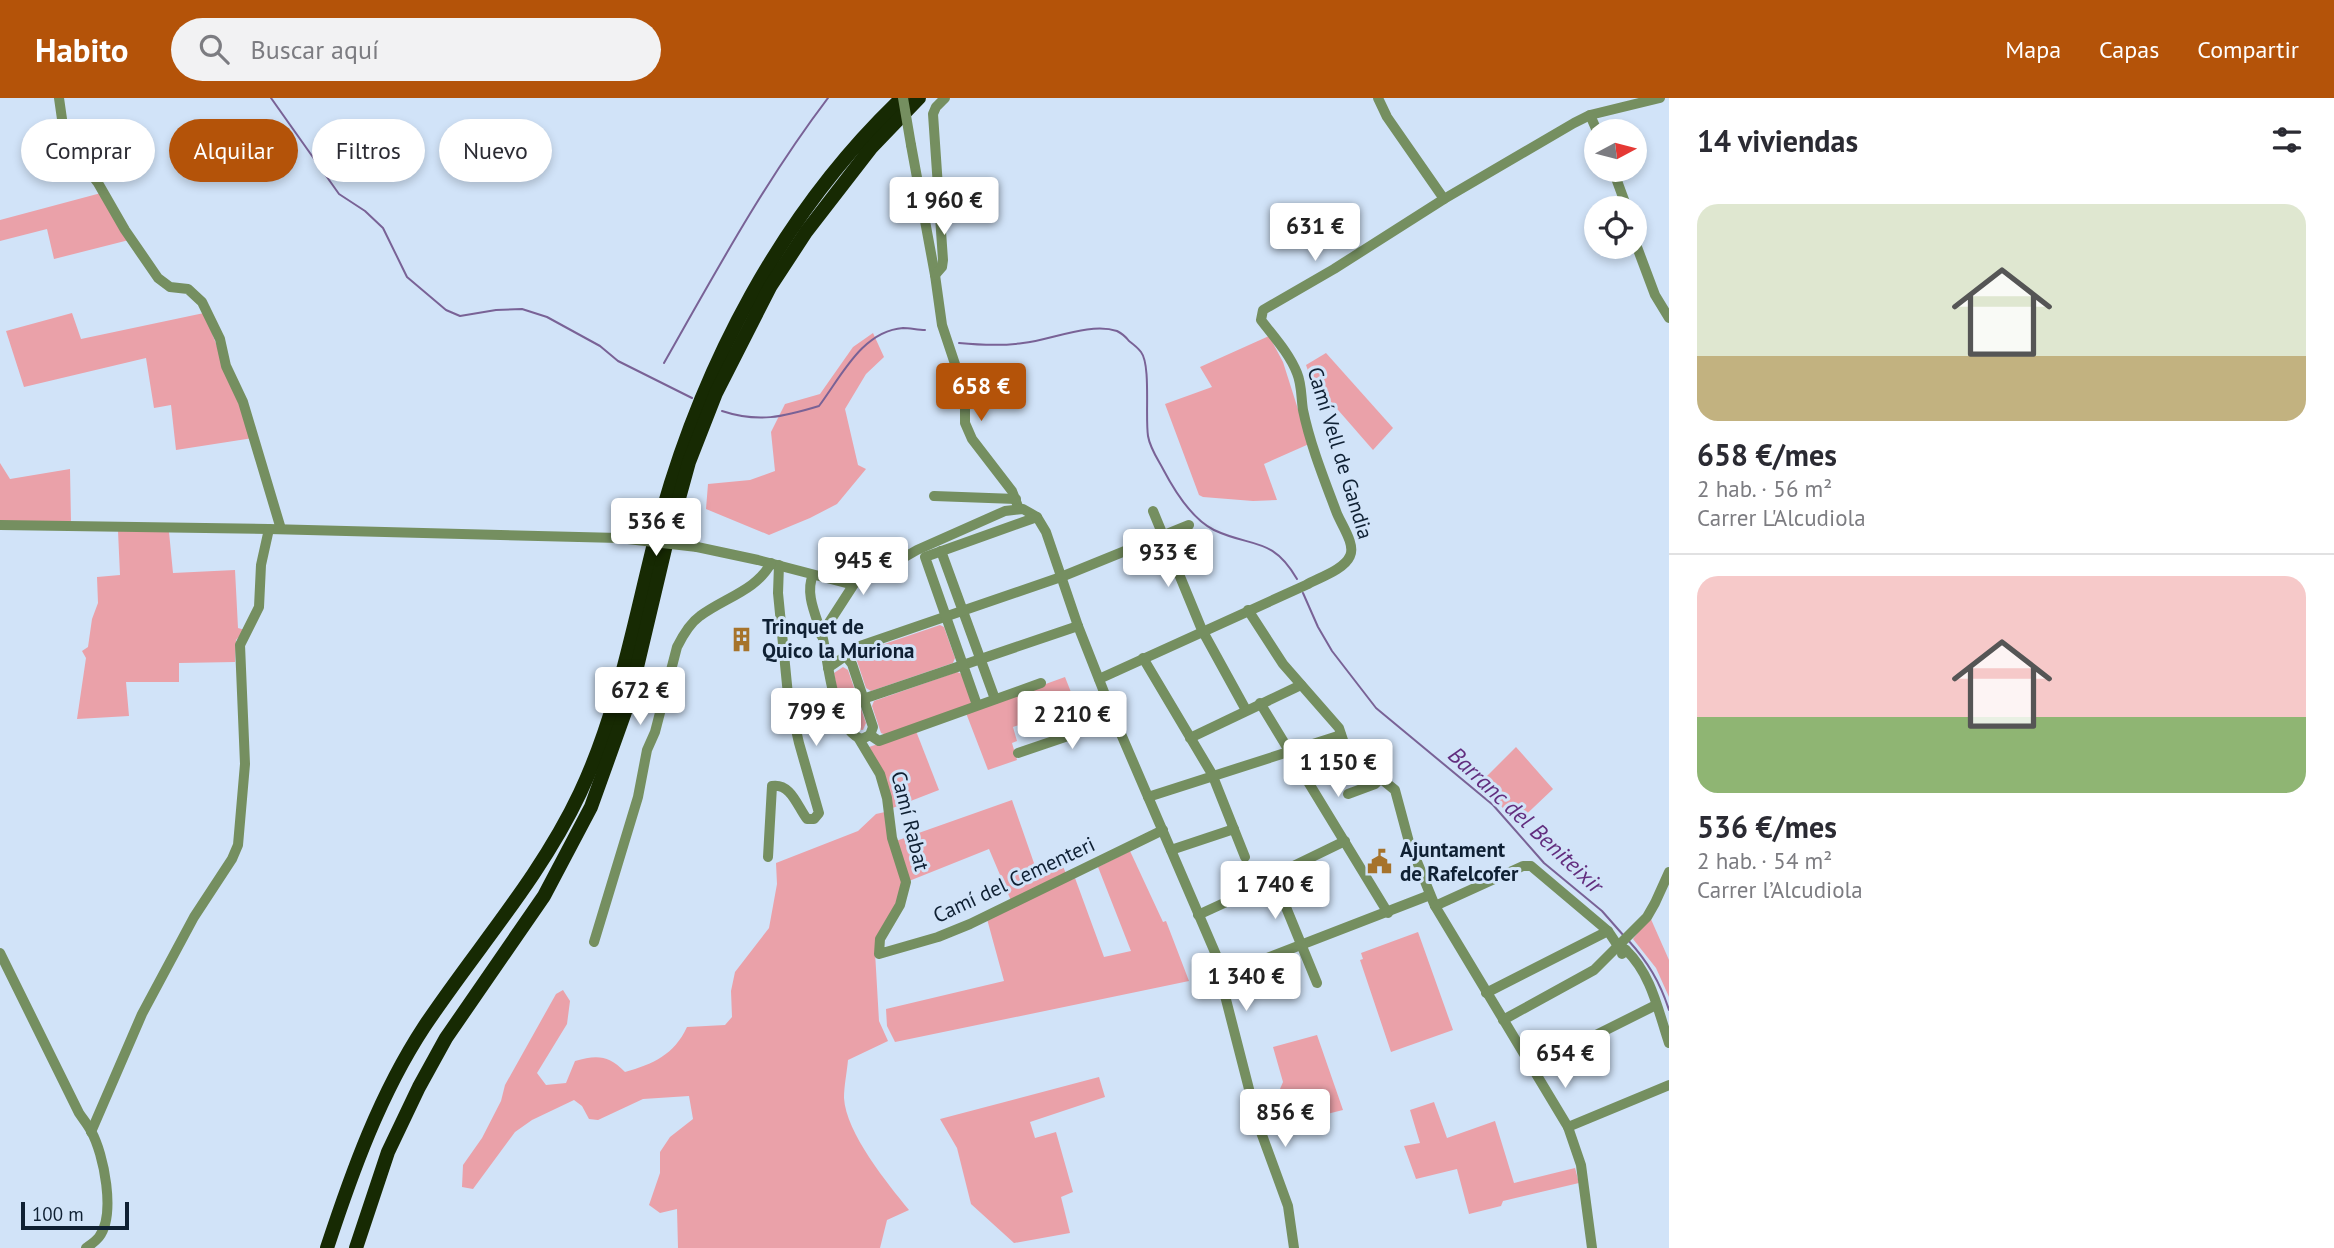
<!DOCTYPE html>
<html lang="es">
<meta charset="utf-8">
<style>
:root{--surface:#fff;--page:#f2f2f3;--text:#2b2b33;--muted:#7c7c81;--line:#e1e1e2;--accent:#b45309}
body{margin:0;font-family:"PT Sans",sans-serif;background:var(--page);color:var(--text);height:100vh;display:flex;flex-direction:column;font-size:26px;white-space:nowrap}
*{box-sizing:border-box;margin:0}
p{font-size:23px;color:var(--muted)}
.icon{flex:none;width:38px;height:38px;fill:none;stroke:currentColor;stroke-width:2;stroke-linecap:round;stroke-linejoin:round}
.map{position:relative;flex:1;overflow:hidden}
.side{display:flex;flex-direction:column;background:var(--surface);width:665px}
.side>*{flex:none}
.top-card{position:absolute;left:21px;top:21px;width:665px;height:63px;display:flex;gap:14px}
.needle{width:46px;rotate:83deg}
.controls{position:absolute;left:1584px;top:21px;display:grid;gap:14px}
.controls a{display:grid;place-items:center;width:63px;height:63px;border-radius:50%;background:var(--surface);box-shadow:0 4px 10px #0003;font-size:35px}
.scale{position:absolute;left:21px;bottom:18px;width:108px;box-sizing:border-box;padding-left:7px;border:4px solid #0f2033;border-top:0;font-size:19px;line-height:24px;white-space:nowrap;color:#0f2033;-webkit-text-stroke:5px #d1e3f8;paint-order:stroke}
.price{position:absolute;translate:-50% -60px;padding:0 16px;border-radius:7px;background:#fff;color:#222;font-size:23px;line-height:46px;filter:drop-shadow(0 2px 4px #0008)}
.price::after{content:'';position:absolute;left:50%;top:42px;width:21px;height:16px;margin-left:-10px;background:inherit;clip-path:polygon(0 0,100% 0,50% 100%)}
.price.current{background:var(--accent);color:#fff}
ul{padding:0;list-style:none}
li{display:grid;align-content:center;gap:14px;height:371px;padding:0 28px}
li+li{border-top:2px solid var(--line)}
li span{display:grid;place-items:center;height:217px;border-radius:21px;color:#555}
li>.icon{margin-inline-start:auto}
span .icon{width:126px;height:126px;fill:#fffc;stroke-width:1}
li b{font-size:30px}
h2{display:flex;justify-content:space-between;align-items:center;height:84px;padding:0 28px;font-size:30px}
.tag{padding:0 24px;border-radius:32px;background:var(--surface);box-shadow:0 4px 10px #0003;font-size:24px;line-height:63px}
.tag.current{background:var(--accent);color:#fff}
header{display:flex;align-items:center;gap:42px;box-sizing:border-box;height:98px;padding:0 35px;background:var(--accent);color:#fff}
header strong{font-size:33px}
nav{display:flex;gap:38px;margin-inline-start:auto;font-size:24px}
.search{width:490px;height:63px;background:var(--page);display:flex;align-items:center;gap:18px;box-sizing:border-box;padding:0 24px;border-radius:38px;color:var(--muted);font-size:26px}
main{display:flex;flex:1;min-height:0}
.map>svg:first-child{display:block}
.green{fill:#eaa1a9}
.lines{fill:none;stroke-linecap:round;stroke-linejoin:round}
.stream{stroke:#796296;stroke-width:2}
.minor{stroke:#758f60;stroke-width:10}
.highway{stroke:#172a03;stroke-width:14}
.minor-bridge{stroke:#758f60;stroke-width:10}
.labels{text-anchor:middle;stroke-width:6;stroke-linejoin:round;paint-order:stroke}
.street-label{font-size:21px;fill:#0f2033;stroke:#d1e3f8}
.poi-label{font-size:21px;font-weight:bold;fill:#0f2033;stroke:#d1e3f8;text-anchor:start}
.water-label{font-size:23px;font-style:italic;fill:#622d7e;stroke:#d1e3f8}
</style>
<header>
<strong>Habito</strong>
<div class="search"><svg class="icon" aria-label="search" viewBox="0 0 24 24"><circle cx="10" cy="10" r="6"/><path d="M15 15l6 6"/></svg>Buscar aquí</div>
<nav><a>Mapa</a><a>Capas</a><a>Compartir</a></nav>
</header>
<main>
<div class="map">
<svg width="1669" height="1150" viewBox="0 0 1669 1150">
<rect width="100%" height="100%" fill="#d1e3f8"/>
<!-- green -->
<g class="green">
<path d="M101,95l28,47 -75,19 -7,-30 -47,12v-21z"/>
<path d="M72,215l9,26 123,-26 49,125 -77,12 -5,-45 -17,3 -8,-50 -122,29 -18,-56z"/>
<path d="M873,235l11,24 -18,17 -21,35 13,56 8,4 -29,35 -27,14 -41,17 -63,-26 2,-25 42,-4 25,-9 -4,-39 14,-28 35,-10 33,-47z"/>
<path d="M1269,238l14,26 26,82 -45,20 13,36 -24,1 -50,-4 -4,-2 -34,-91 47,-17 -12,-20z"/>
<path d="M1326,255l67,75 -20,22 -62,-71 -5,-14z"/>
<path d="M0,365l10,16 60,-10 1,54h-71z"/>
<path d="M118,433l51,1 4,41 62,-3 3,58 7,2 -9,10 -1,22 -56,1v19h-53l3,34 -52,3 9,-61 -4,-7 6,-4 4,-28 6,-16 -1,-26 23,-2z"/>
<path d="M940,527l4,2 11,31 -2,5 -82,28 -5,-3 -10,-30 2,-5z"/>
<path d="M843,569l5,3 18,53 -3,7 -10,-1 -14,-28 -5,-28z"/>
<path d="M957,574l5,2 10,26 -2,5 -84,30 -5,-2 -9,-27 2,-5z"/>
<path d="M1065,579l11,28 -63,22 4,14 -5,2 5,17 -29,10 -22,-57z"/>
<path d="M916,633l23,59 -49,19 -21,-62z"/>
<path d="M1516,649l37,42 -37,35 -19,-23 -19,-16z"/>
<path d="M1012,702l23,66 24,-9 8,19 -55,27 -23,-54 -80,32 -13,-40z"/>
<path d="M885,714l18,74 -28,66 4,69 9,20 -40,19c-1,12 -4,26 -4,38 2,35 43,85 65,112l-22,10 -7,28h-202l-1,-39 -17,4 -11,-8 11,-32v-21l10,-15 23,-18 -4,-23 -46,3 -45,21 -9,-1 -7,-13 -8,-6 -42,20 -17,12 -42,57 -11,-2 1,-22 19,-27 19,-37 4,-16 51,-91 7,-4 7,11 -3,23 -30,49 9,12 20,-2 9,-22c22,-6 33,-6 50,11 28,-8 49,-17 62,-45l38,-2 7,-8 -1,-26 4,-19 34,-44 8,-44 -1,-21 82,-32 18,-17z"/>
<path d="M1130,753l33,71 3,-1 23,60 -294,61 -8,-16 -1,-17 118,-28 -17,-62 88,-41 29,79 27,-6 -33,-84z"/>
<path d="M1650,819l19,43v37l-13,-29 -23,-29z"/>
<path d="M1418,834l35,98 -62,22 -31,-92 3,-1 -2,-6z"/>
<path d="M1317,937l26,75 -52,13 -11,-34 3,-7 -10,-35z"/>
<path d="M1099,979l6,20 -75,25 5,16 21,-6 17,60 -12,5 9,36 -56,10 -43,-39 -14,-56 -17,-29z"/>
<path d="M1434,1004l13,36 48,-17 19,62 61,-15 4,15 -76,18 -2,5 -32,8 -12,-45 -41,10 -12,-33 16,-3 -10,-33z"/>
</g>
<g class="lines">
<!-- stream -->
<g class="stream">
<path d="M271,0l68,96 26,17 18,17 24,49 39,33 14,6 36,-6 26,-1 25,8 53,29 18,15 74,37"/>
<path d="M959,245c21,2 43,3 64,0 28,-3 67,-21 94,-12 4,2 9,6 12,10 4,3 9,7 12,11 10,13 4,64 7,84 2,12 9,22 15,33 11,21 29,50 51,61 38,18 58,6 83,49"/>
<path d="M664,265c51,-90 101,-182 164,-265"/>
<path d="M722,313c36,12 61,6 97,-5 22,-29 43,-75 84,-78 7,0 15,2 22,2"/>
<path d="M1303,495l15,34 14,24 44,57 117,97 51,58 58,48 22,25"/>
<path d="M1628,842c20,22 32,42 41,70"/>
</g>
<!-- minor -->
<g class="minor">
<path d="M59,0l5,35 5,12 29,38 27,47 33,48 12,9 18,2 14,13 18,37 6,27 17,36 38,127"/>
<path d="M1378,0l9,19 57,82"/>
<path d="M1590,17l7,16"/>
<path d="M911,47l24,130 7,50 23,69v29l7,16 40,52 7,18"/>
<path d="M1613,72l14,38"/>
<path d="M1634,141l21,56 14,23"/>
<path d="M935,177l7,-8 1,-7 -10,-146 3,-7 9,-9"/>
<path d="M934,398l82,3"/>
<path d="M1153,413l49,119 44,80"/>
<path d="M0,427l269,4 350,9"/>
<path d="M697,449l61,13 92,24 13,-3 54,-31 88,-39 18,-2 14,8 9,15 32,94 37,94 108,251 -1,13 36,140 30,82 6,42"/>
<path d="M941,453l54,148"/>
<path d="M813,477c-9,20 5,44 10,64 6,26 10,91 39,100l8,-4 3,-8 -21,-63 -7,-9"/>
<path d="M1248,512l35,54 56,64 5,15 8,12 43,35 14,52 26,64 133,221 13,38 11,83"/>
<path d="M821,537l33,-51"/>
<path d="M1143,560l69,116 33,83"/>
<path d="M828,570l32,-22 201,-69 128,-52"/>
<path d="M1099,581l207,-94c12,-7 38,-15 44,-29 6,-12 -10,-33 -14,-45 -12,-32 -26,-67 -33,-101 -2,-12 -1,-25 -6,-37 -8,-20 -23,-36 -36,-53l2,-10 71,-41 110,-70 130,-76 16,-8 70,-17"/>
<path d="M863,601l215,-73"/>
<path d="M1260,605l128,210"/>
<path d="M977,607l-52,-148 112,-40"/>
<path d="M870,637l9,6 162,-58"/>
<path d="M1190,640l111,-53"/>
<path d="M859,641l21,35 7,24 5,40 14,44 -6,23 -20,34 -1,15 59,-17 32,-13 193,-94"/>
<path d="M1018,655l97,-33"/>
<path d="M1348,696l27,-10 5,-5"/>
<path d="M1148,699l193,-62"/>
<path d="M1171,752l63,-21"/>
<path d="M768,759l4,-71c19,-3 25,20 35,33h7l5,-6 -20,-70 -11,-48 -10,-102 1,-28"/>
<path d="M1435,808l88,-40h8l77,65 8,12 10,7"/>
<path d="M1198,817l76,-35"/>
<path d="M594,844l44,-145 9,-47 8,-18 22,-85c6,-12 13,-24 23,-31 24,-18 57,-26 71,-53"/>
<path d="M0,855l79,160c4,6 9,12 12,18 13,23 25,84 8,106 -4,5 -9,8 -13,11"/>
<path d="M1622,856l4,-4c26,25 32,61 43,93"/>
<path d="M1223,873l8,1 199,-77"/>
<path d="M1317,885l-43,-105 3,-4 68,-33"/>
<path d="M1486,895l122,-62"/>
<path d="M1503,922l91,-50 53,-53 8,-14 14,-31"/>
<path d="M1532,969l124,-62"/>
<path d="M1568,1029l101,-42"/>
<path d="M91,1034l51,-118 52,-97 38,-58 6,-14 7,-81 -5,-119 19,-38 2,-42 8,-36"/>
</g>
<!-- highway -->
<g class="highway">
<path d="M327,1150c25,-76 53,-154 97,-221 52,-78 116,-149 156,-234 40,-85 55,-178 79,-269 43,-158 123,-312 243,-426"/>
<path d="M356,1150l32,-96 31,-65 27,-49 98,-142 47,-89 38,-106 36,-152 24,-87 27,-69 54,-106 36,-55 65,-84 48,-50"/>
</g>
<!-- minor-bridge -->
<g class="minor-bridge">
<path d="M903,0l8,47"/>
<path d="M619,440l78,9"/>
</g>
</g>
<!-- icons -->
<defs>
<symbol id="building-bare" viewBox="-9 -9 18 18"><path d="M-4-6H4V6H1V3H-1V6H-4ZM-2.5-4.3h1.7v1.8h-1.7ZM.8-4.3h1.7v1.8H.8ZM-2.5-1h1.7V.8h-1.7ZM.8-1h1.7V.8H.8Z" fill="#a6732b" stroke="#d1e3f8" stroke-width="2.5" paint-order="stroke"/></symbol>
<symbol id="civic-bare" viewBox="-9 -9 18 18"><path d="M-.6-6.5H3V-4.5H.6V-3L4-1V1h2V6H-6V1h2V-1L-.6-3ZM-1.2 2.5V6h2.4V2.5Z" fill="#a6732b" stroke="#d1e3f8" stroke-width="2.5" paint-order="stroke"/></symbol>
</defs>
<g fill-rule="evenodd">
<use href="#building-bare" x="724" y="524" width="35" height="35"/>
<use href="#civic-bare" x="1362" y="746" width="35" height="35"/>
</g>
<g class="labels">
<!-- street labels -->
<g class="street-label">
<text transform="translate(1340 355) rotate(73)" y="7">Camí Vell de Gandia</text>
<text transform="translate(910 723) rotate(76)" y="7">Camí Rabat</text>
<text transform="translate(1014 782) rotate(-25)" y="7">Camí del Cementeri</text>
</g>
<!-- poi labels -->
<g class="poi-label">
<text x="762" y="536">Trinquet de<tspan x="762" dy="24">Quico la Muriona</tspan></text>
<text x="1400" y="759">Ajuntament<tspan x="1400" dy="24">de Rafelcofer</tspan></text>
</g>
<!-- water labels -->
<g class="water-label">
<text transform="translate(1526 722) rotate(43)" y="8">Barranc del Beniteixir</text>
</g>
</g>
</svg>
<div class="controls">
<a><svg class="needle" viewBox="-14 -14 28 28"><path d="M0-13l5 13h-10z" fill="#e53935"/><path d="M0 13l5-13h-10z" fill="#7c7c81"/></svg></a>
<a><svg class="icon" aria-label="locate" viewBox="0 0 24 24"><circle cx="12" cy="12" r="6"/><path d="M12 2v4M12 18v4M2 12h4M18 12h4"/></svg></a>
</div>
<div class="scale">100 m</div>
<b class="price" style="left:944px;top:139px">1 960 €</b>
<b class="price" style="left:1315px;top:165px">631 €</b>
<b class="price current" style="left:981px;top:325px">658 €</b>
<b class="price" style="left:656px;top:460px">536 €</b>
<b class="price" style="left:1168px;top:491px">933 €</b>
<b class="price" style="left:863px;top:499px">945 €</b>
<b class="price" style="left:640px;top:629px">672 €</b>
<b class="price" style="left:816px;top:650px">799 €</b>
<b class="price" style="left:1072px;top:653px">2 210 €</b>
<b class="price" style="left:1338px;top:701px">1 150 €</b>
<b class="price" style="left:1275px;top:823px">1 740 €</b>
<b class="price" style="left:1246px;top:915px">1 340 €</b>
<b class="price" style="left:1565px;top:992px">654 €</b>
<b class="price" style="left:1285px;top:1051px">856 €</b>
<div class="top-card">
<a class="tag">Comprar</a>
<a class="tag current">Alquilar</a>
<a class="tag">Filtros</a>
<a class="tag">Nuevo</a>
</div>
</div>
<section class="side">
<h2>14 viviendas<svg class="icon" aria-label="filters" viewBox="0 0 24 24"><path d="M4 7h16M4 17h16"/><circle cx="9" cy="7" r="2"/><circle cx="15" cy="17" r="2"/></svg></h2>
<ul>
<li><span style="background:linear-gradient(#dfe7d0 70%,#c2b280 0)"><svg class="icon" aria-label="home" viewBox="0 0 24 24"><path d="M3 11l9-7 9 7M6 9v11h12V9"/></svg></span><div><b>658 €/mes</b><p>2 hab. · 56 m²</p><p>Carrer L'Alcudiola</p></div></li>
<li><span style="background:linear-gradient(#f6c9c9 65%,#8fb573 0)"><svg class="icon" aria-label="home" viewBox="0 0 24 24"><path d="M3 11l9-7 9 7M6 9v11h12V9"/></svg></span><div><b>536 €/mes</b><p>2 hab. · 54 m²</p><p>Carrer l’Alcudiola</p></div></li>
</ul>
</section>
</main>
